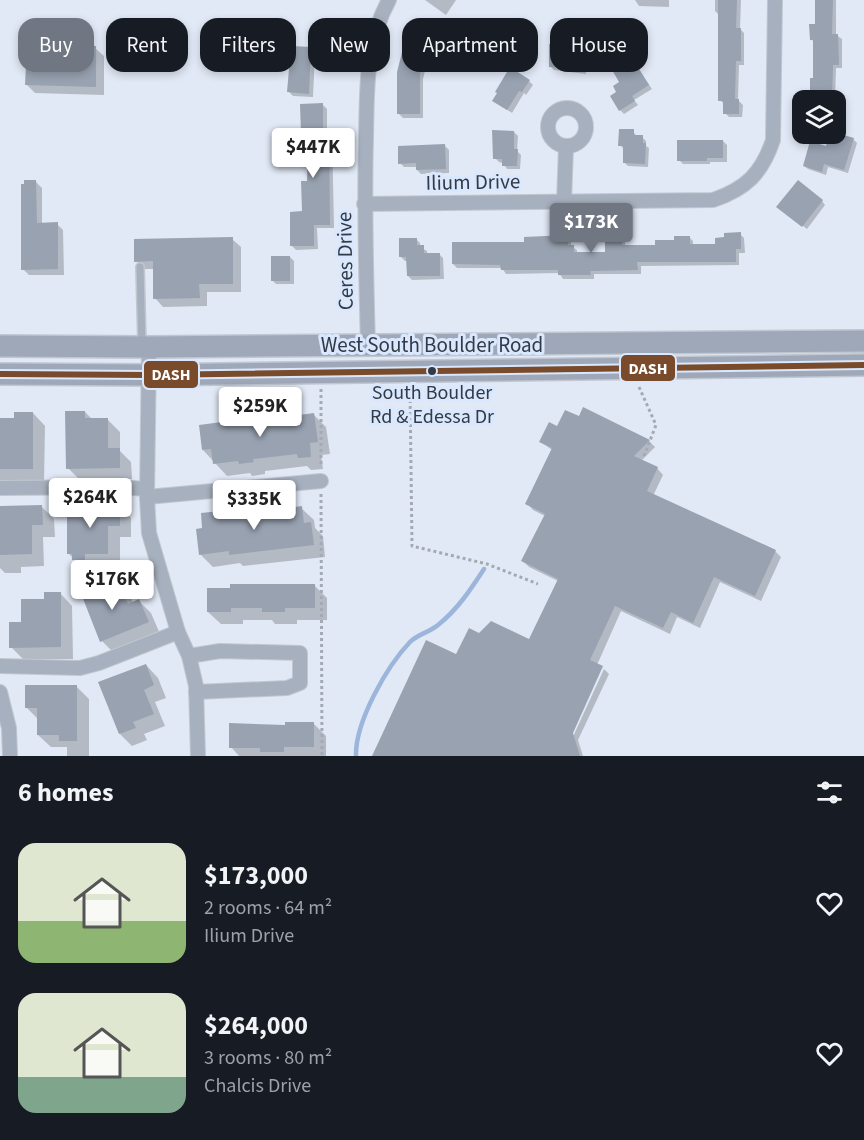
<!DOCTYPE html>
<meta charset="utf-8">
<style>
:root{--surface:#171b24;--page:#20242c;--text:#f1f3f6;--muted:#9ea1a6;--accent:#707783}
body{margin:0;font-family:"Source Sans 3",sans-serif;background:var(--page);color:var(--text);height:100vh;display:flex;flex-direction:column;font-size:22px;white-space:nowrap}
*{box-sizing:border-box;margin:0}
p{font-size:20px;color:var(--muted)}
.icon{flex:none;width:33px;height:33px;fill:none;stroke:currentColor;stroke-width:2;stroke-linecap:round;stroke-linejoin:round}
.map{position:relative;height:756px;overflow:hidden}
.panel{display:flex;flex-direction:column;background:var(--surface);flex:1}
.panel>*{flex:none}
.hud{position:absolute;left:18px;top:18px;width:828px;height:54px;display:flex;gap:12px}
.buttons{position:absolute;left:792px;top:90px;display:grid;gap:12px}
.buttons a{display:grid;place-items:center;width:54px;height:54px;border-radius:12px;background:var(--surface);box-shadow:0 3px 9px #0003;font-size:30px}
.price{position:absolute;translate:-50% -51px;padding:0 14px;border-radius:6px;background:#fff;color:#222;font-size:20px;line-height:39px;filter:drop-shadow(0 2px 3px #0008)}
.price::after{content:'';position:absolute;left:50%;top:36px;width:18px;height:14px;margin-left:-9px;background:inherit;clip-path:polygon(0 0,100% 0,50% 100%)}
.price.active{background:var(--accent);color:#fff}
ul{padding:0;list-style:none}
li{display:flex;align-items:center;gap:18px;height:150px;padding:0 18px}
li span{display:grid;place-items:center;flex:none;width:168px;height:120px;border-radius:18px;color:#555}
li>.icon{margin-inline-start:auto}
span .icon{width:72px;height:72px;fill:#fffc;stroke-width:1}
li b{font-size:26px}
h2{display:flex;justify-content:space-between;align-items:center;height:72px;padding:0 18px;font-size:26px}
.tag{padding:0 21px;border-radius:18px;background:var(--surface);box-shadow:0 3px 9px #0003;font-size:21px;line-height:54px}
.tag.active{background:var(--accent);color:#fff}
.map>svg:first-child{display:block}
.shadow{fill:#0003}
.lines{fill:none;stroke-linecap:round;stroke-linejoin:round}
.stream{stroke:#9cb5db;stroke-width:4.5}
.building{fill:#98a2b1}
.lane-casing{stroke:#c0c7d1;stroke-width:10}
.street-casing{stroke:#c0c7d1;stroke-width:16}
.primary-casing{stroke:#c0c7d1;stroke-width:24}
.path{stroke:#a3aab5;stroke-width:3;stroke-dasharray:3 3;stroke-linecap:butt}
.lane{stroke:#a7b0be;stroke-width:7}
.street{stroke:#a7b0be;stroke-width:14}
.primary{stroke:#9ea8b8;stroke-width:21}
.bus-1-casing{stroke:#d9e8fe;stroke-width:10}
.bus-1{stroke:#7a4b2a;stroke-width:6}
.bus-dot{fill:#333a45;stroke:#d9e8fe;stroke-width:2}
.labels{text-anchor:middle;stroke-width:6;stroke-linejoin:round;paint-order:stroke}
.bus-label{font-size:20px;fill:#333a45;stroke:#d9e8fe}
.street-label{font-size:21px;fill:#333a45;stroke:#d9e8fe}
.line-badge{stroke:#d9e8fe;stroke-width:2}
.badge-label{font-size:16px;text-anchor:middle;font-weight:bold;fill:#fff}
</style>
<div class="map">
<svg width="864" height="756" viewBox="0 0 864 756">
<rect width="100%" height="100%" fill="#e1e9f6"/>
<!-- shadow -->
<g class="shadow">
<path d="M425,0h31l-10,15z"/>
<path d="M635,0h34v7l-30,-1z"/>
<path d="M715,0h26l-1,29 4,4v32h-5l-1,35 5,5 -1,12h-13l-4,-4 -1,-9 -4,-4 -1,-85 -4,-4z"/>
<path d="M816,0h20v35l6,4v29h-6l-1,32h-24l1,-20h3v-37l-4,-4 5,-13z"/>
<path d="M431,26l4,4 -12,49v39h-20l-4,-4z"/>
<path d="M95,48l9,8v39l-69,-2 -8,-8z"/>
<path d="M311,49l4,4 -2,44 -20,-1 -4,-4z"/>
<path d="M575,49l4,4v4l7,4v13l-32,-4 -4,-4z"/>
<path d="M631,58l21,31 -18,11 4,5 -14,9 -4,-4 -1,-18z"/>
<path d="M529,81l4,4 -7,10 -2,-2 -12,20 -18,-12z"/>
<path d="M323,105l4,4v21l5,4 2,94h-17l1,21 -22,1 -4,-4 11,-33 6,-30 1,-46h-4l-4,-4z"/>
<path d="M633,131l4,6h5l4,4v5l3,2 -1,19 -20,-1 -4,-4 1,-12 -5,-5z"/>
<path d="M514,132l4,4 -1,15 4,4 -1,14h-13l-4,-6 -4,-1 -4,-4z"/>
<path d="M831,134l22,5 4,4 -9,30 -20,-6 -2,8 -18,-6 -4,-3 23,-18z"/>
<path d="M723,141l4,4v17h-17v2h-27l-4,-4z"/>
<path d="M445,146l4,4v23l-28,1 -4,-4v-3h-13l-4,-4z"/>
<path d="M36,182l6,6v36h15l6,6 1,45h-35l-6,-6z"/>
<path d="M822,201l3,4 -18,24 -25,-19z"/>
<path d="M740,234l4,4 1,15h-6v12l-98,1v8h-47v5h-31l-4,-6 -53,1 -4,-6h-45l-4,-4 73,-21 41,-7 4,4v6l6,4v4l30,-1 14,-16 4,4v6h31l33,-10 4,4v5h23z"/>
<path d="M232,239l9,8v45h-34v14l-44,1 -8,-9 -1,-29h-10l-8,-8z"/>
<path d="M416,239l4,4v4l7,4v4l12,-1 4,4 1,21 -32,1 -4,-4v-15h-3l-4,-4z"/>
<path d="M290,257l4,4v23h-18l-4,-4z"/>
<path d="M85,412l8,8 14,-1 13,13v19l11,11 1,17 -52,1 -12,-12z"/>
<path d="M33,413l12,13 -1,55h-44v-62h15z"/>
<path d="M314,415l12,12 4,27 -9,1 2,14 -12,1 -4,-4 -42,5v3l-13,2 -2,-3 -23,3 -24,-26 80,-34 3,3z"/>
<path d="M558,428l91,13 6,6 -14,14 16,7 6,7 -10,21 122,55 6,6 -20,44 -41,-19 -20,46 -23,-11 -7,17 -49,-23 -24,54 6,3h-2l-33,71 3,2 33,-72 5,5 -31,66 5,16h-209l83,-100 22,-21 50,6 29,-60 -29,-14 -6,-6 22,-45 -12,-6 -6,-7 25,-53 -11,-8z"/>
<path d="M119,506l12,12v19h-11v29l-23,-1v6h-11l-18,-18z"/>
<path d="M0,507h42l12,12 1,18h-12l1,29 -23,1v6h-16l-5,-5z"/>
<path d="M275,508l3,3 23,-3 13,12 1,8 8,8 2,21 -82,9 -3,-3 -27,4 -12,-12 3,-26 16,-17 3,4z"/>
<path d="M118,583l12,13 3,7 6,-2 12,12 9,21 -46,19 -12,-12 -7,-54 4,4z"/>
<path d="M315,586l12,12v22h-30v4h-22l-3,-4h-29v4h-22l-13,-12z"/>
<path d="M60,593l12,13 1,53h-50l-12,-12 11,-24 24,-23z"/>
<path d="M146,665l12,13 8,20 -11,4 10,24 -21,8 3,6 -15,6 -12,-12z"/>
<path d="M76,686l13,13v57h-22v-9h-16l-13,-12v-16l-11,-11z"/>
<path d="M314,724l12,12v20h-87l-8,-9 55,-20z"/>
</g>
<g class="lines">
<!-- stream -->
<path class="stream" d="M356,756c-1,-34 31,-90 54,-114 8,-8 20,-10 28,-17 20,-16 33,-36 46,-56"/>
</g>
<!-- building -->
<g class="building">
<path d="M718,0h19l-1,28h5v33h-5l-1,38h4v15h-16v-13h-5z"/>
<path d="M815,0h18l-1,34h6l1,31h-6l-1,35h-22v-22h3v-38h-3l-1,-16h6z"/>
<path d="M413,20l19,4 -12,50v40h-23v-42l10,-39 2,1z"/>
<path d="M27,44l69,2v41l-71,-2z"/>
<path d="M549,44l27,3v9h7l-1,15h-13l1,-3 -21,-1z"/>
<path d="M291,46l20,1 -2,47 -22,-2z"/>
<path d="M631,56l18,29 -17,11 3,5 -16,10 -9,-15 6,-4 -3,-6 6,-4 -8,-14z"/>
<path d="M510,67l20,13 -8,12 -3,-1 -12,19 -15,-9 5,-8 -2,-1z"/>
<path d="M323,103v25h6l1,97h-16v21h-24v-34l12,-1 -1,-30h6l1,-47h-7l-1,-30z"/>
<path d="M619,129h15v6h9v8h3l-1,21 -22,-1v-17h-5z"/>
<path d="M492,130l22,1v18h4l-1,17h-15v-7h-9z"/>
<path d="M829,134h11l14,4 -10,32 -20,-6 -2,8 -19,-6 7,-25 16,5z"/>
<path d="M677,140h46v18h-16v3h-30z"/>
<path d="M445,144l1,25 -30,1v-7l-18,1v-18z"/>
<path d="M24,180h12l1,43 21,-1v47l-37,1v-86h3z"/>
<path d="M798,180l25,20 -21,27 -26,-20z"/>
<path d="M741,232v17h-5v13h-99l1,8 -48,1 1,4h-33v-5h-57l-1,-5 -48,-1v-22h72v-5l43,-2 1,10h6v7h31v-17h17v10h33v-5h19v-4h16v8h25v-6l9,-1v-4z"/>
<path d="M233,237v47h-34l1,14 -47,1v-38l-19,1v-23z"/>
<path d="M399,238h18v7h7v8h16v23h-33l-1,-19h-7z"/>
<rect x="271" y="256" width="19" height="25"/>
<path d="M583,407l67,33 -16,16 24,11 -11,24 129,59 -21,46 -41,-19 -21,46 -22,-11 -8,16 -48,-22 -25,54 13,6 -30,67 7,23h-208l54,-116 30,14 13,-26 10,5 12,-12 38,18 29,-60 -37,-18 24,-47 -20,-10 27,-56 -13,-6 10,-20 8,4 8,-16 14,6z"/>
<path d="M65,411h20v7h23v30h12v20l-54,1z"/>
<path d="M14,412h19v57h-33v-51h14z"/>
<path d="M314,413l4,29 -8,1 1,14 -13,1 -1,-4 -44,5 1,3 -15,2 -1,-3 -25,3 -2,-15 -9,1 -3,-25 85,-11v3z"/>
<path d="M67,504l53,1v21h-12v28h-23v6h-13v-6h-5z"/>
<path d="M42,505l1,20h-11v29l-32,1v-49z"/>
<path d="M275,506l1,4 26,-4 2,17 7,-1 3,23 -85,10v-4l-30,4 -3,-26 6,-1 -1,-15 19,-2 1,4z"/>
<path d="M118,582l10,22 11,-5 10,23 -49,20 -20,-51 15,-6 3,5z"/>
<path d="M230,584h85v24h-30v4h-23v-4h-31v4h-24v-24h23z"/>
<path d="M44,592h17v55l-52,1v-26h12v-23h23z"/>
<path d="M146,664l8,21 -10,5 10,24 -21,8 3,6 -17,6 -21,-52z"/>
<path d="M25,685h52v56h-18v-6h-22v-27h-12z"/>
<path d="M285,722h29v25h-30v5h-24v-4h-31v-25l56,2z"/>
</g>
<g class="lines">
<defs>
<path id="lane" d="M140,267l2,78"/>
<g id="street">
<circle cx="567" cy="127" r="19"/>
<path d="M564,202l2,-55"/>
<path d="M364,204l349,-4c33,-11 49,-27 60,-60l2,-140"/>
<path d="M368,345c-2,-69 -4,-137 -2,-206 1,-48 -1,-96 23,-139"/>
<path d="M149,347l-2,150 2,36 29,99 11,24 7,30 2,70"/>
<path d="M0,488l119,-1 28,2"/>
<path d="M147,497l174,-16"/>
<path d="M189,656l31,-5 80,2v30l-13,5 -91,4"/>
<path d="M0,666l80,2 19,-5 79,-31"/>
<path d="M0,692l9,36 1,28"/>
</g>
<g id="primary">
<path d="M0,346l149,1 715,-6"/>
<path d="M0,374l149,1 715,-10"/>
</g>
</defs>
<!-- lane casing -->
<use href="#lane" class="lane-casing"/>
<!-- street casing -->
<use href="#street" class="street-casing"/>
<!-- primary casing -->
<use href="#primary" class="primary-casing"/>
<!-- path -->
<g class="path">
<path d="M639,387l17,38 -12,31"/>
<path d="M410,388l2,158 75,18 51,20"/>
<path d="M321,389v77"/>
<path d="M321,494l1,262"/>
</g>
<!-- lane -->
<use href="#lane" class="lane"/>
<!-- street -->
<use href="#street" class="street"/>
<!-- primary -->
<use href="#primary" class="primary"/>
<defs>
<path id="bus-1" d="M0,374l149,1 715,-10"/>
</defs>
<!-- bus-1 casing -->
<use href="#bus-1" class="bus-1-casing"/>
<!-- bus-1 -->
<use href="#bus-1" class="bus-1"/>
</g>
<!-- markers -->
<circle class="bus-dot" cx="432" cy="371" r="5"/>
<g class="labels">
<!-- bus labels -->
<g class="bus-label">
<text x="432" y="399">South Boulder<tspan x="432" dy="24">Rd &amp; Edessa Dr</tspan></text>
</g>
<!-- street labels -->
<g class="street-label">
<text transform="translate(473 182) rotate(-1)" y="7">Ilium Drive</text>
<text transform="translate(345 261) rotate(-91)" y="7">Ceres Drive</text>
<text x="432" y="352">West South Boulder Road</text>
</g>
</g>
<g class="line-badge">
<rect x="620" y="354" width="56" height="28" rx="6" fill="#7a4b2a"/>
<rect x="143" y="360" width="56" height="29" rx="6" fill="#7a4b2a"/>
</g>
<g class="badge-label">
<text x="648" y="374">DASH</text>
<text x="171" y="380">DASH</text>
</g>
</svg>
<div class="buttons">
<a><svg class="icon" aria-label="layers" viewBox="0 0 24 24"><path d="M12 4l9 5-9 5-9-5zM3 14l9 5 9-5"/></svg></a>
</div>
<b class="price" style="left:313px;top:179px">$447K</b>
<b class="price active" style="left:591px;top:254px">$173K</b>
<b class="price" style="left:260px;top:438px">$259K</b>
<b class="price" style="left:90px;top:529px">$264K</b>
<b class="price" style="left:254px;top:531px">$335K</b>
<b class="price" style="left:112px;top:611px">$176K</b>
<div class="hud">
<a class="tag active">Buy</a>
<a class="tag">Rent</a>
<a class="tag">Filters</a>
<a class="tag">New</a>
<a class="tag">Apartment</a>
<a class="tag">House</a>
</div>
</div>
<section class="panel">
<h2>6 homes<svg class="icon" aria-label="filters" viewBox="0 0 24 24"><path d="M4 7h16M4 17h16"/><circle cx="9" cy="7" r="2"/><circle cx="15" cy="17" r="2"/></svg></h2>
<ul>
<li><span style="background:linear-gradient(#dfe7d0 65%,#8fb573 0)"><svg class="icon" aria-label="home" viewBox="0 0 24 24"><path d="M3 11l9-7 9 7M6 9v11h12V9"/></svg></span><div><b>$173,000</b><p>2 rooms · 64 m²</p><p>Ilium Drive</p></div><svg class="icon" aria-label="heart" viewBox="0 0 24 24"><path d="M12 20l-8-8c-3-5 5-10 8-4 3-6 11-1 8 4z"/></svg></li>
<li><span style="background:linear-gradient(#dfe7d0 70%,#7fa58c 0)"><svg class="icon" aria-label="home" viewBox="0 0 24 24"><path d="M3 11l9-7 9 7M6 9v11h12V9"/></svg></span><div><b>$264,000</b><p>3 rooms · 80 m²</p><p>Chalcis Drive</p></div><svg class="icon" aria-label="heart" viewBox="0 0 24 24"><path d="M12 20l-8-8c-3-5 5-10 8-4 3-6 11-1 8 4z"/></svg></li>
</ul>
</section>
